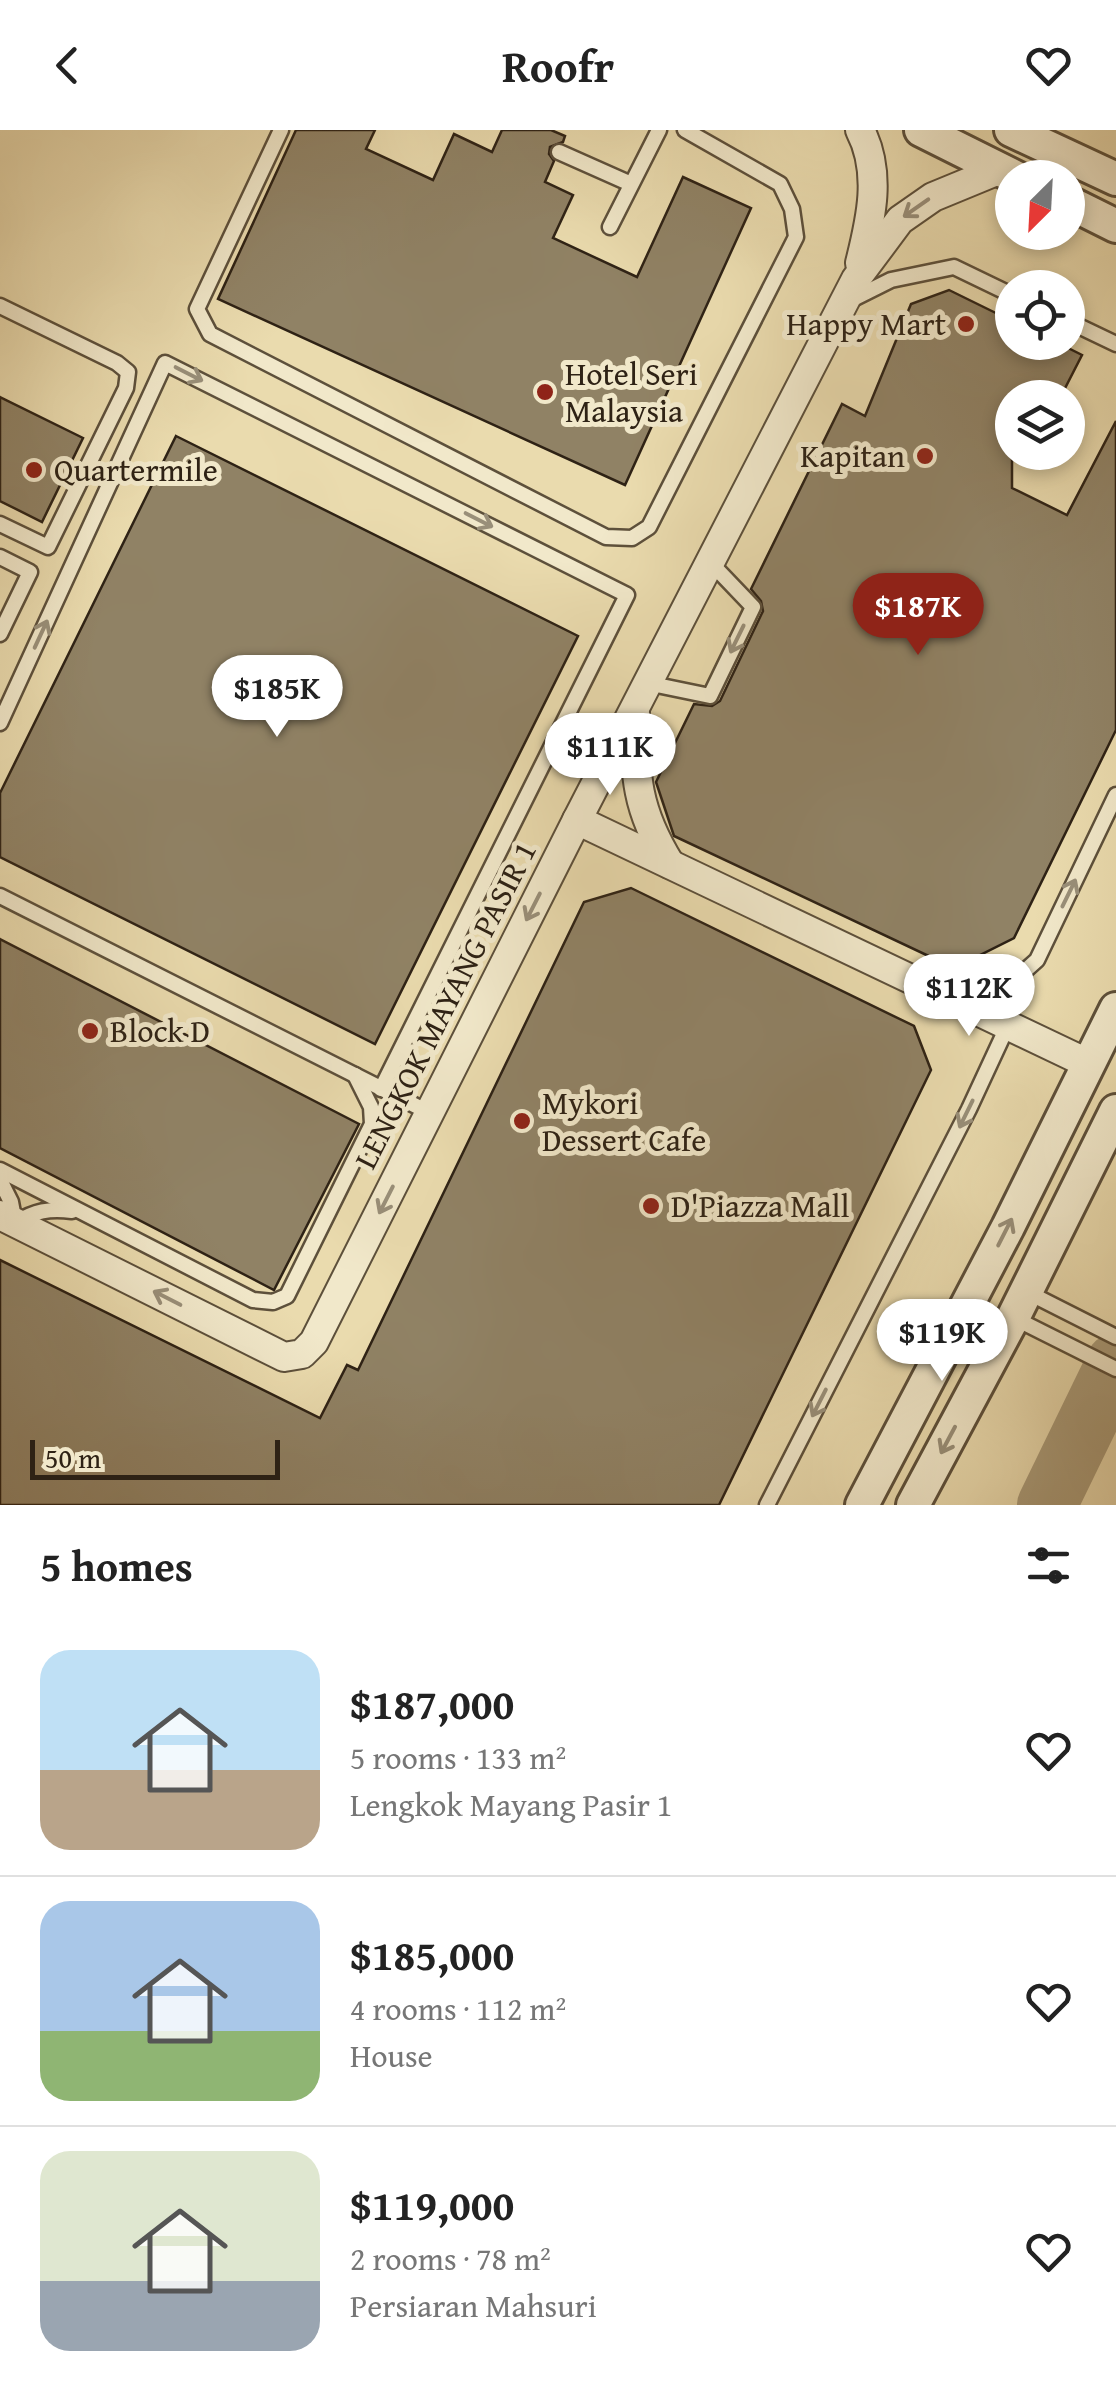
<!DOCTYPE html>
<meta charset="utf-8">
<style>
:root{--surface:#fff;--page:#f2f2f2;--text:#222;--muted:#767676;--line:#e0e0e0;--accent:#8f2418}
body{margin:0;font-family:"Gentium Book Plus",serif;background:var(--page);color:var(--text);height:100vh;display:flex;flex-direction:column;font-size:38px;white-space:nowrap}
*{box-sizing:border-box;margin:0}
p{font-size:32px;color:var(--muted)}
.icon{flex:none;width:55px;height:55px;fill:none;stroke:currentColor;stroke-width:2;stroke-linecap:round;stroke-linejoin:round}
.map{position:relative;height:1375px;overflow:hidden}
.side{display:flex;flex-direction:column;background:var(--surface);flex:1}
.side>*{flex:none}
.needle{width:65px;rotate:204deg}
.buttons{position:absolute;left:995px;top:30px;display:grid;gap:20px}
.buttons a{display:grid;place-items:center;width:90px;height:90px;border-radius:50%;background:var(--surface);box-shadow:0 5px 15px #0003;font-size:50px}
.scale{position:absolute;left:30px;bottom:25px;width:250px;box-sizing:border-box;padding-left:10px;border:5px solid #2e2215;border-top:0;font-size:28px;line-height:35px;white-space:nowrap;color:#2e2215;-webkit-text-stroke:8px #f1e8ca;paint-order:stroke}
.price{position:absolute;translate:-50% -85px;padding:0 22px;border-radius:35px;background:#fff;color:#222;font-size:32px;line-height:65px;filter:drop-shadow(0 2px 5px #0008)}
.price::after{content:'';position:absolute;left:50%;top:60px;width:30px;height:22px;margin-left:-15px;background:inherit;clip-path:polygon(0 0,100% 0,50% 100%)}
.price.active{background:var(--accent);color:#fff}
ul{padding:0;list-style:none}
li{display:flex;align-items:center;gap:30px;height:250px;padding:0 40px}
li+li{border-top:2px solid var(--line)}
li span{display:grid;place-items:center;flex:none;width:280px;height:200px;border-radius:30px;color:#555}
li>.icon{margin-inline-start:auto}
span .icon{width:120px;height:120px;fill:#fffc;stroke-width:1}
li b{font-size:42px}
h2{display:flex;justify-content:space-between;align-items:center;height:120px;padding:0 40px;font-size:42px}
header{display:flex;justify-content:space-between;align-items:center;height:130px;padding:0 40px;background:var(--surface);font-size:45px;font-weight:600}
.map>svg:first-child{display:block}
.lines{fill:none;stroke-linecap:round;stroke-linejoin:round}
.river{stroke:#aa9c7a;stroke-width:60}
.building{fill:#908265;stroke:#2e2215;stroke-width:2.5}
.service-casing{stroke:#5d503b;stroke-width:19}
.minor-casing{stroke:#5d503b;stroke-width:32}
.tertiary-casing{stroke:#5d503b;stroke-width:38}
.service{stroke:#f1e8ca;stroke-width:14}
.minor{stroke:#f1e8ca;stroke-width:28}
.tertiary{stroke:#f1e8ca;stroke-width:32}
.oneway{stroke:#998f79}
.poi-dot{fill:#8f2418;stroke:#f1e8ca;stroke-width:4}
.labels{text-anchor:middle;stroke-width:10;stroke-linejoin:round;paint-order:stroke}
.poi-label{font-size:32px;fill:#2e2215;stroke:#f1e8ca;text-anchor:start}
.street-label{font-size:32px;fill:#2e2215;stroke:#f1e8ca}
</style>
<header><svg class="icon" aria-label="back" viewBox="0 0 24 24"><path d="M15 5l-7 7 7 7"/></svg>Roofr<svg class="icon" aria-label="heart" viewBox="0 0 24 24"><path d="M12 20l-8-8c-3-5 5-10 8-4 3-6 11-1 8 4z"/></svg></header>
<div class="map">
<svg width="1116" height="1375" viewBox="0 0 1116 1375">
<rect width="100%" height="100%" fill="#eadbae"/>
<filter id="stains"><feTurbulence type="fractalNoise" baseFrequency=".002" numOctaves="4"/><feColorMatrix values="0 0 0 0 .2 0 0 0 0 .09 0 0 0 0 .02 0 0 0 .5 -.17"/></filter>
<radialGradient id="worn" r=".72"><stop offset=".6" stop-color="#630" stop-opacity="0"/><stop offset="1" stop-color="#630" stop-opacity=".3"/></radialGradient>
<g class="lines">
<!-- river -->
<path class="river" d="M1047,1375l69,-142"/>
</g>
<!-- building -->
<g class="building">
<path d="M296,0h79l-9,19 67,31 21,-46 38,18 10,-22h49l14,6 -2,6 -13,5 -1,7 5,7 -9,21 28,13 -20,43 84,39 46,-100 68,31 -126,277 -407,-186z"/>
<path d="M949,160l63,31v21h44l26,13 -22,43h-48v90l55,27 49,-94v309l-102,208 -60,30 -280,-132 -18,-54 38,-78 18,2 8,-5 43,-90 -2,-10 -10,-12 91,-185 23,12 46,-112z"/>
<path d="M0,267l83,41 -41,84 -42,-21z"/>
<path d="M176,306l402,200 -203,408 -375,-187v-64z"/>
<path d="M631,758l283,138 17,44 -212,435h-719v-245l320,158 27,-53 11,5 226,-468z"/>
<path d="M0,809l359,185 -85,166 -274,-142z"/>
</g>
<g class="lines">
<defs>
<g id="service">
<path d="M281,0l-84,179 13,25 396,203 26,1 17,-11 147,-290 -4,-28 -12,-25 -95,-54"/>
<path d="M559,22l72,32"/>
<path d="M610,97l49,-97"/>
<path d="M851,170l40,-20 63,-13 58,28"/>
<path d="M0,176l117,57 11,9 -2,16 -78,159 -48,-23"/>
<path d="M1068,191l48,23"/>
<path d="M0,427l30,15 -30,62"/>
<path d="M647,553l63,13 43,-89 -43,-45"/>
<path d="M0,593l165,-360 462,232 -246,494"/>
<path d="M0,766l430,217"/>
<path d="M960,868l48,-12 29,-26 79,-165"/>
<path d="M0,1040l253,130 20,2 14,-6 85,-172 -1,-17 -16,-32"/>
<path d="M0,1050l11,22 4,21c20,-12 34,-15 57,-12"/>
<path d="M1027,1162l89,45"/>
<path d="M1016,1189l100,50"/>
<path d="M767,1375l202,-396 39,-84"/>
</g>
<g id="minor">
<path d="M860,133c11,-44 22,-91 0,-133"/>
<path d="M635,583c0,64 1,96 35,151"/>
<path d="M577,690l512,244"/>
<path d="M0,1085l284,142 18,-3 12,-12 263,-522 279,-541 44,-59 33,-23 68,-28"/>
</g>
<g id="tertiary">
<path d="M921,0l96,48"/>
<path d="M1011,0l105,49"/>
<path d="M1068,72l48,24"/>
<path d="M862,1375l146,-278 108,-218"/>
<path d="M913,1375l100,-187 103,-207"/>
</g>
</defs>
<!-- service casing -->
<use href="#service" class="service-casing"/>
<!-- minor casing -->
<use href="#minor" class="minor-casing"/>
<!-- tertiary casing -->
<use href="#tertiary" class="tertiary-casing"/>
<!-- service -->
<use href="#service" class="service"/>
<!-- minor -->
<use href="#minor" class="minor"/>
<!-- tertiary -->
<use href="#tertiary" class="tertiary"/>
</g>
<!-- one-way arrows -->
<defs><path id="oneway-shaft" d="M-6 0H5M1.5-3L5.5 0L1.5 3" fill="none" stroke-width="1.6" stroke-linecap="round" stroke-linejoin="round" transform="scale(2.5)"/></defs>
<g class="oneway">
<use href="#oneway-shaft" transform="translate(916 78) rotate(145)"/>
<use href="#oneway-shaft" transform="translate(189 244) rotate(27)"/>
<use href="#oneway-shaft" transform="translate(479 390) rotate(27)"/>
<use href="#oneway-shaft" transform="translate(41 504) rotate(-65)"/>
<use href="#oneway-shaft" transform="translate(737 509) rotate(116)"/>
<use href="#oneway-shaft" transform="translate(1069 763) rotate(-64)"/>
<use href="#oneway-shaft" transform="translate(533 777) rotate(117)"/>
<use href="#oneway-shaft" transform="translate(966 984) rotate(116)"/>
<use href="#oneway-shaft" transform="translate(386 1070) rotate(117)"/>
<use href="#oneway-shaft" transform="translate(1005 1102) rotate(-63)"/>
<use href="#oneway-shaft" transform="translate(167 1168) rotate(-153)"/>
<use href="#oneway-shaft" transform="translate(819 1273) rotate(117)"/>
<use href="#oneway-shaft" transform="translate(948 1310) rotate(118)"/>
</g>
<!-- markers -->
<g class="poi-dot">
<circle cx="966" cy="194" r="10"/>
<circle cx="545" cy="262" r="10"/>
<circle cx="925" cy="326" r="10"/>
<circle cx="34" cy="340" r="10"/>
<circle cx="90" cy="901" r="10"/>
<circle cx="522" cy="991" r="10"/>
<circle cx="651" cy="1076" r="10"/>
</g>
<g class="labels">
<!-- poi labels -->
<g class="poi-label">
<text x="946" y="205" text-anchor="end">Happy Mart</text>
<text x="565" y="255">Hotel Seri<tspan x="565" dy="37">Malaysia</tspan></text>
<text x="905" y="337" text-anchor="end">Kapitan</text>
<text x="54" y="351">Quartermile</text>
<text x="110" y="912">Block D</text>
<text x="542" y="984">Mykori<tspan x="542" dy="37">Dessert Cafe</tspan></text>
<text x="671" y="1087">D'Piazza Mall</text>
</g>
<!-- street labels -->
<g class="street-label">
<text transform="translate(445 875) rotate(-63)" y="11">LENGKOK MAYANG PASIR 1</text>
</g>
</g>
<rect width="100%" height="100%" filter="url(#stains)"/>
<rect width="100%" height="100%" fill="url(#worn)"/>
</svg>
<div class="buttons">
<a><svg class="needle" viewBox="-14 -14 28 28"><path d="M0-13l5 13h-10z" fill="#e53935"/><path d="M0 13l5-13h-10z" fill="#767676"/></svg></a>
<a><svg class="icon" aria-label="locate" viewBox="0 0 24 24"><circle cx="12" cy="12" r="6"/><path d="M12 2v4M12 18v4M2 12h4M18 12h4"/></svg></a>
<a><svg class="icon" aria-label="layers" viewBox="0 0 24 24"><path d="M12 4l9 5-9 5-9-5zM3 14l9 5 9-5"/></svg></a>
</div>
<div class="scale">50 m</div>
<b class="price active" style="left:918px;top:528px">$187K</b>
<b class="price" style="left:277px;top:610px">$185K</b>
<b class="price" style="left:610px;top:668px">$111K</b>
<b class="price" style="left:969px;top:909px">$112K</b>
<b class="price" style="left:942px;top:1254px">$119K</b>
</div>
<section class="side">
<h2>5 homes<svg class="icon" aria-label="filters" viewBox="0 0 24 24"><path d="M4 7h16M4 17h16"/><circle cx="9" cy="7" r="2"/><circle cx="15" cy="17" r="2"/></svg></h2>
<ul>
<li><span style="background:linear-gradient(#bfe0f5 60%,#b9a48a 0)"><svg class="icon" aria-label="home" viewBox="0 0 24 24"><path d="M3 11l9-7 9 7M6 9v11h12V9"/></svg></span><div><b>$187,000</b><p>5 rooms · 133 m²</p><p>Lengkok Mayang Pasir 1</p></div><svg class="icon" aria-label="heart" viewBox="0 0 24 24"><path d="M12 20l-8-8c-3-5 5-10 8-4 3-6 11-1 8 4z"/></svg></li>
<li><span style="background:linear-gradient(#a9c7e8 65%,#8fb573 0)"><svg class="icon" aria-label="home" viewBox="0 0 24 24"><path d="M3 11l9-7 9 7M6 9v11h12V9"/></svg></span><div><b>$185,000</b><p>4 rooms · 112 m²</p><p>House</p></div><svg class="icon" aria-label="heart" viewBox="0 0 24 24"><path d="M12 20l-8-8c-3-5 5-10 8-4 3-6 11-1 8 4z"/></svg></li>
<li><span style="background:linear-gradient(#dfe7d0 65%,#9aa5b1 0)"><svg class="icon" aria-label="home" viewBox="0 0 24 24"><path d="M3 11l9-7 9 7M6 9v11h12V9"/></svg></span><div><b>$119,000</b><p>2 rooms · 78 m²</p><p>Persiaran Mahsuri</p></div><svg class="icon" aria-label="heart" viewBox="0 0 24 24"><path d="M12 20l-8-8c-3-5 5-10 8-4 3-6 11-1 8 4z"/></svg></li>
</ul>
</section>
